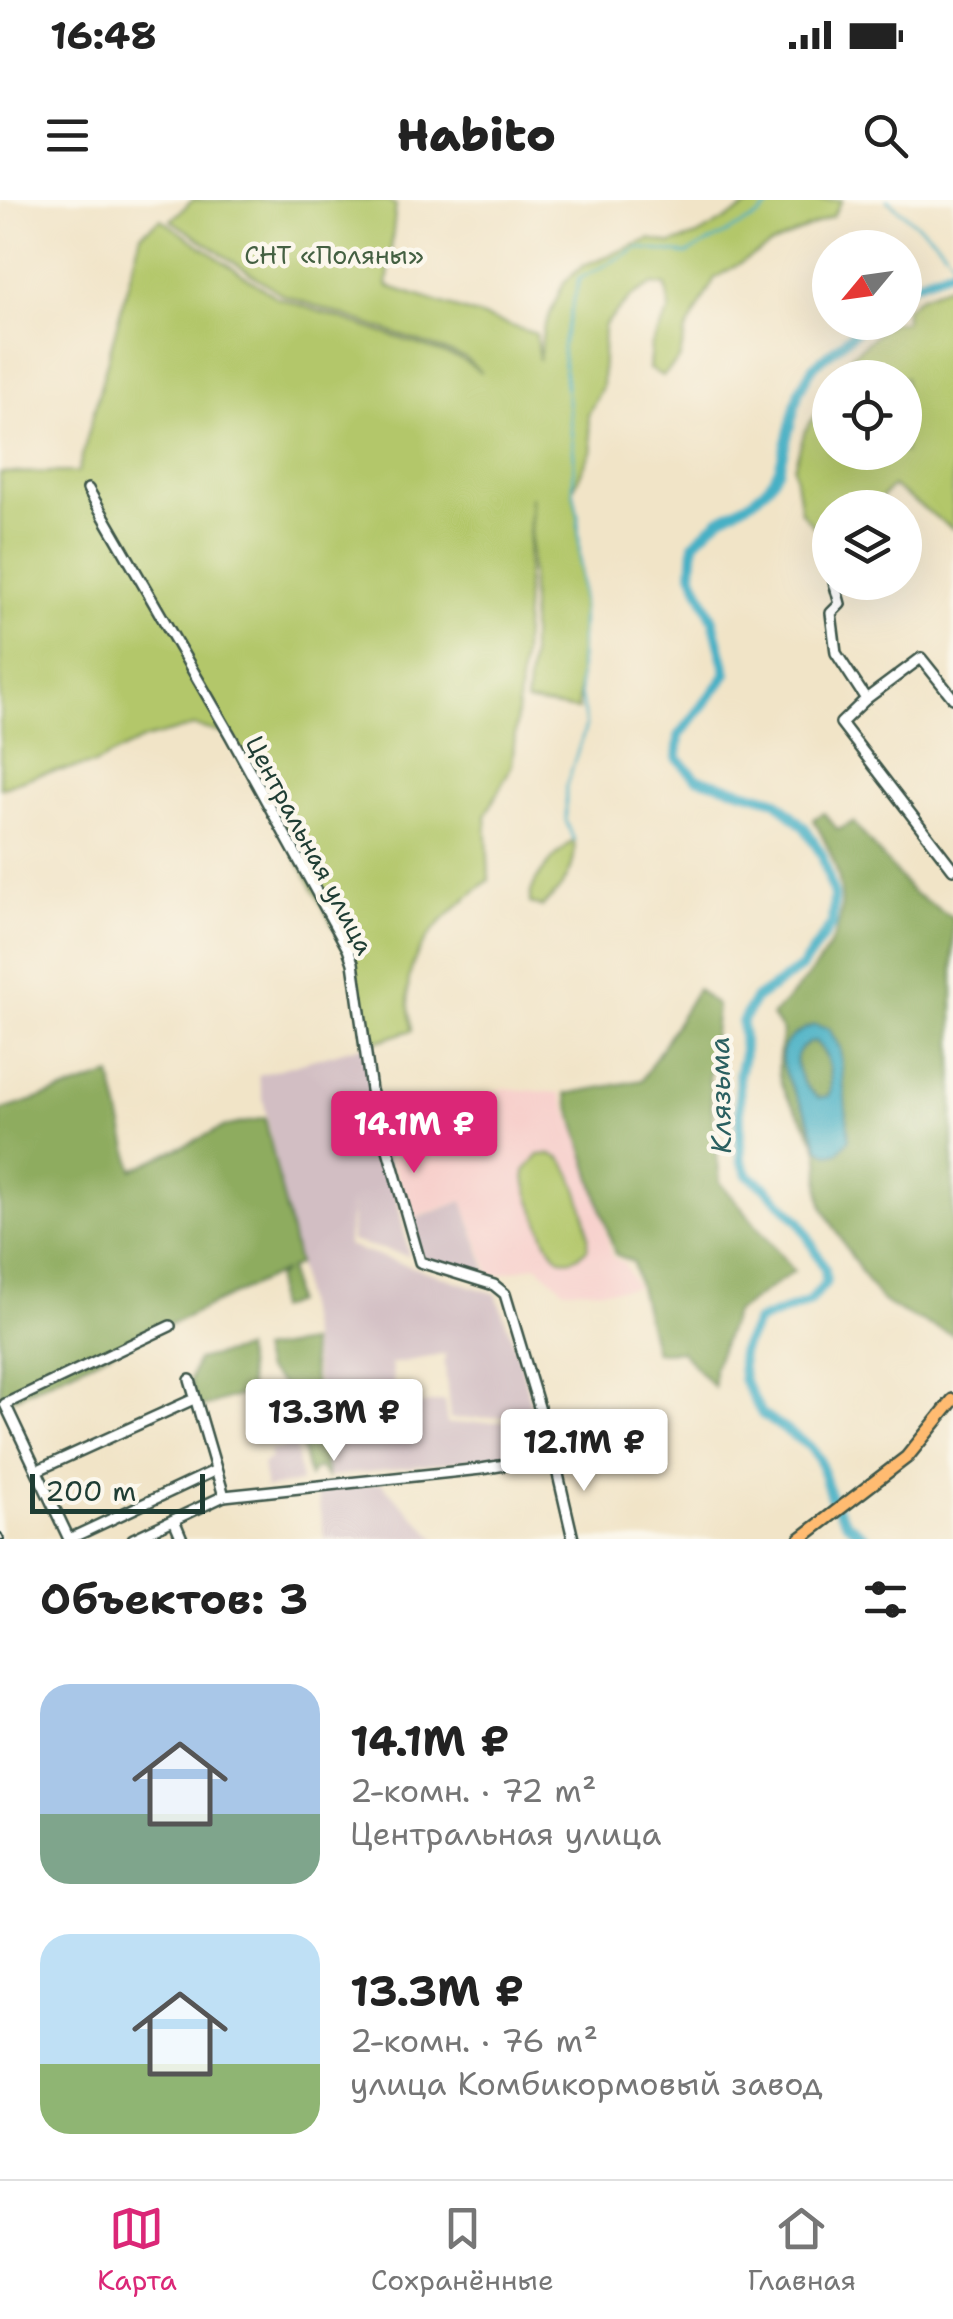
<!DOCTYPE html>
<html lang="ru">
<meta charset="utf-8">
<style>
:root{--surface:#fff;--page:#f6f6f6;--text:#222;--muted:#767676;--line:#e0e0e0;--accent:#db2777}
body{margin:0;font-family:"Shantell Sans",sans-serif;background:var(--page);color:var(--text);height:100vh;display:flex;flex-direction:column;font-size:38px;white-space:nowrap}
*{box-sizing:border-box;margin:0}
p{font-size:32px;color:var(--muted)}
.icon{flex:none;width:55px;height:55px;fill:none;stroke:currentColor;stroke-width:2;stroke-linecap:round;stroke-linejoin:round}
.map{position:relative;height:1339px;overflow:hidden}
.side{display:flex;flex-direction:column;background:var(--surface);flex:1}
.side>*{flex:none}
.needle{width:65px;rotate:241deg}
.tools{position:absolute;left:812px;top:30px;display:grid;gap:20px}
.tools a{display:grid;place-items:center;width:110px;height:110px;border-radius:50%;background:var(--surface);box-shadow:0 10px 40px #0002;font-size:50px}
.scale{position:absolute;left:30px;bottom:25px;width:175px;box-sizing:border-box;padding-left:10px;border:5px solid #1f3d34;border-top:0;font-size:28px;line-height:35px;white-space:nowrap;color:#1f3d34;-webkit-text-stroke:8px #fbf7ec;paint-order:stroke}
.price{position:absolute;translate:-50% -85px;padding:0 22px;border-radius:10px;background:#fff;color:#222;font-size:32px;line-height:65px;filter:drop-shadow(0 2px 5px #0008)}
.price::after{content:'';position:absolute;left:50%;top:60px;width:30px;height:22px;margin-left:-15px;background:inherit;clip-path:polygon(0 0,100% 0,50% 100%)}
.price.selected{background:var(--accent);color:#fff}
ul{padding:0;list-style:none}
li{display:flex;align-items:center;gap:30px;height:250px;padding:0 40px}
li span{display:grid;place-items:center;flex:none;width:280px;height:200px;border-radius:30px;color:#555}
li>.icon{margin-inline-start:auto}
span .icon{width:120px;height:120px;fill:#fffc;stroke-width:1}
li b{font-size:42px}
h2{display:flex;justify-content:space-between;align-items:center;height:120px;padding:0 40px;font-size:42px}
.status{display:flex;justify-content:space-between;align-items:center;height:70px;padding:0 50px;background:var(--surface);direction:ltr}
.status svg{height:28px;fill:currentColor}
header{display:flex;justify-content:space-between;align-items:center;height:130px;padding:0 40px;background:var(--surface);font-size:45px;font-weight:800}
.tabs{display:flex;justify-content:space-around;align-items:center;height:140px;border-top:2px solid var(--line);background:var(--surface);font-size:28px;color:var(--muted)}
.tabs a{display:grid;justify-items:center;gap:5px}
.tabs .selected{color:var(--accent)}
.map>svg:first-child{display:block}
.built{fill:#f7d0cc}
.industrial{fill:#d2bec3}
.green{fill:#b3c76b;stroke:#698250;stroke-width:2.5}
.forest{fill:#8eac5f;stroke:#56744a;stroke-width:2.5;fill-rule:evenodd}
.water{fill:#46b0c5;stroke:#32767c;stroke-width:2.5;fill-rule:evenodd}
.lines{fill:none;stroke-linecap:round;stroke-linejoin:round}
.stream{stroke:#46b0c5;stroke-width:2.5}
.river{stroke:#46b0c5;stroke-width:10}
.minor-casing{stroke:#3e564a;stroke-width:14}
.major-casing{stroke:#3e564a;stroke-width:16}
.minor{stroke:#fff;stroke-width:9}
.major{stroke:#ffbb71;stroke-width:11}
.rail-casing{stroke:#1f3d34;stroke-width:6}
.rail{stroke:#fbf7ec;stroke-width:2.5;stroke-dasharray:8;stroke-linecap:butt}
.labels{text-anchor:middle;stroke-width:9;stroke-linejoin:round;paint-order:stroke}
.park-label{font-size:25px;fill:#446042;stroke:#fbf7ec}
.street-label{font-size:25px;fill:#1f3d34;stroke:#fbf7ec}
.water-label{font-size:28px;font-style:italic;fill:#2b6060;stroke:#fbf7ec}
</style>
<div class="status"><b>16:48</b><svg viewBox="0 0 49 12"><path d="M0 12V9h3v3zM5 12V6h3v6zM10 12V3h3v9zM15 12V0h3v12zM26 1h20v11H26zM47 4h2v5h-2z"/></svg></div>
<header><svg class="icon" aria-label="menu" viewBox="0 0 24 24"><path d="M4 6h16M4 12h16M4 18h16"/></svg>Habito<svg class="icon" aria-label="search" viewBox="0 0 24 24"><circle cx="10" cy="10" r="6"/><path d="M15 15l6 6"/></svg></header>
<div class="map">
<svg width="953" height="1339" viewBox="0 0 953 1339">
<rect width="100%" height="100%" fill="#fbf7ec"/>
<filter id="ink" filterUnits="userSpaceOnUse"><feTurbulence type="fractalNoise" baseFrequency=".01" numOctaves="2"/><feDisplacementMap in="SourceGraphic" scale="20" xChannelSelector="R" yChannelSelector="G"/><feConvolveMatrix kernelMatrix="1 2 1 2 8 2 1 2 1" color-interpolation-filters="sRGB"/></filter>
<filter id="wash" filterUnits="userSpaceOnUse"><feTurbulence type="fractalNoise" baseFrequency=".0048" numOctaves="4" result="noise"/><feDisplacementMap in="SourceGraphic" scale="40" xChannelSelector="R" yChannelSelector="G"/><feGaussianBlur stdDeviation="2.25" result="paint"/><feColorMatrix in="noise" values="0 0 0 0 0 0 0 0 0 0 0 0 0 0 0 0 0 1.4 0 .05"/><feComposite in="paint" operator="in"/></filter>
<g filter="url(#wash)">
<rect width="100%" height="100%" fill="#f1e4c7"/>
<!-- built -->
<path class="built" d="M504,888l56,5 28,67 24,97 12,6 12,24 -21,3 -52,-1 -26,-24 -46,12 -28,-76 -53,18 -28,-89z"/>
<!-- industrial -->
<g class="industrial">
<path d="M365,845l44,211 -58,-15 1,-38 -5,43 149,48 25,69 12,53 -83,3 -6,-62 3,-3 -56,10 6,42 -74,10 -25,-152 -40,-189z"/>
<path d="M463,1001l27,78 -69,-19 -12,-39z"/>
<path d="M444,1201l3,23 86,-4 5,32 -211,25 -5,-58z"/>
<path d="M295,1245l6,37 -35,6 -4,-24 9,-5 -2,-8z"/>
<path d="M381,1283l56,56h-112l-9,-49z"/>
</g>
<!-- green -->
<g class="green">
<path d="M193,0h193l10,5 -9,81 149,48 3,26 4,-30 21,-48 20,-17 66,-26 21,5 26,-8 62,-36h83l-9,16 -60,28 -58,34 -29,53 -7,29 -16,16 -14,-7 2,-23 19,-36 -4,-24 -13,-2 -22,13 -27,29 -2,61 -14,28 4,35 -19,39 5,25 4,93 -4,103 -52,-8 5,-45v-161l-8,156 -11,113 -26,50 3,65c-34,27 -80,62 -81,110 -1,13 3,27 4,40l-47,15 -12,-82 -123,-228 -36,-9 -50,13 -50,25 -54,10 -40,14v-315l78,-1 63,-238 20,-15 115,78 185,62 21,14 -18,-16 -181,-62 -112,-75z"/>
<path d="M953,84v245l-61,-43 -19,21 -43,1v37l-29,-33 -7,-45 11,-36 25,-41v62h75v-74l-68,-1 12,-19 41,-35 15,-1v-13l16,-13z"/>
<path d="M574,640c4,29 -12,49 -32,67l-12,-4c-2,-22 27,-50 44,-63z"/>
<path d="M539,955c9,-1 17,-1 24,6 12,13 30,73 24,88 -30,29 -40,-7 -49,-30 -5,-15 -14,-32 -13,-48z"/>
</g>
<!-- forest -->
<g class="forest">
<path d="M824,613l14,17 15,-8 59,70 41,26v417c-19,-9 -62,-24 -75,-39 -8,-9 -53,-81 -56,-92 -6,-18 2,-38 -6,-60 -20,-51 -49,-42 -33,-112l-11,-16c67,-70 95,-105 41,-197zM829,829l9,123 -27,-24 -26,-78z"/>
<path d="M697,789l20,17 -8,73 11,103 74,89 -60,42 -20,55v19l-33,-36 -26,1 -22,-90 -18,-8 -49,-160 76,-14z"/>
<path d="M814,841c15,12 20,37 15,55l-11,2c-18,-13 -36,-48 -4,-57z"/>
<path d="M111,875l22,95 91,-43 41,-9 33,146 -9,5 5,33 -17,7 -1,-31 8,-7 -284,133v-293z"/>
<path d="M309,1143l18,134 -8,-9 -6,2 -4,7 -22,-89 -22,-18 -5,-20z"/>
<path d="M244,1149l6,43 -53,17 -7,-29 7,-20z"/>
</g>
<!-- water -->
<path class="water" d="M814,825l15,4 11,19 9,91 -11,13 -9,2 -10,-6c-4,-10 -6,-22 -11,-31 -16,-34 -53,-71 6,-92zM815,841c14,12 19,37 14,55l-10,2c-20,-13 -37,-49 -4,-57z"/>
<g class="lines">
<!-- stream -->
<g class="stream">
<path d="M887,0l47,38 19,22"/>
<path d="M574,640l-8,-19v-35l20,-60 -7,-40 3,-79 -4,-93 -5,-25 1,-32 -12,-109 17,-69 59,-31 49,6 72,-38 17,-16"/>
</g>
<!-- river -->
<g class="river">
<path d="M905,91l7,-7 41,-15"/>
<path d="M867,122l-54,45 -14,24 -20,78 -10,16 -16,15 -34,19 -25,24 -2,30 21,47 14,54 -48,62 -2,22 19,20 79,22 30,28 17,27 12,41 -2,28 -31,44 -46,31 -13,23 2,32 -5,20 2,86 7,15 17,12 35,35 25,47 1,13 -17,20 -52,19 -16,31 2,27 19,35 47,32 10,12 12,40 16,25 21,16"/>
</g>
</g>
</g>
<g filter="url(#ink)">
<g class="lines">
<defs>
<g id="minor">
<path d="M88,289l142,246 118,214 5,14 18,127 49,172 74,23 11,9 49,163 19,82"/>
<path d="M826,349l4,15"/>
<path d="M834,382l6,22 -9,9 5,40 30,46 -25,24 112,146"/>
<path d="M866,499l55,-41 32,40"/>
<path d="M190,1180l34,116"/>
<path d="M38,1270l156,-71"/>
<path d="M174,1320l8,19"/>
<path d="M69,1339l-64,-135 165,-78"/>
<path d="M69,1339l147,-69"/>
<path d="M133,1339l91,-43 257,-27 73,-12"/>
</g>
<path id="major" d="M800,1339l107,-82 46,-57"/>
</defs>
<!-- minor casing -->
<use href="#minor" class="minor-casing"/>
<!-- major casing -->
<use href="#major" class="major-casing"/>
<!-- minor -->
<use href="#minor" class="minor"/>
<!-- major -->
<use href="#major" class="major"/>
<defs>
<path id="rail" d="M0,1335l2,4"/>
</defs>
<!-- rail casing -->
<use href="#rail" class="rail-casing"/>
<!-- rail -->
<use href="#rail" class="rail"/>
</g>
</g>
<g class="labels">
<!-- park labels -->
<g class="park-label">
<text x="334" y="64">СНТ «Поляны»</text>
</g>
<!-- street labels -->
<g class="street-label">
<text transform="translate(310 645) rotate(62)" y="9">Центральная улица</text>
</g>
<!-- water labels -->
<g class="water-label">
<text transform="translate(720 895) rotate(-91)" y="10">Клязьма</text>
</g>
</g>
</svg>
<div class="tools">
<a><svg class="needle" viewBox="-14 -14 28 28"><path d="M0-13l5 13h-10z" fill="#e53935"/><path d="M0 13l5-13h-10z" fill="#767676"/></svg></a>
<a><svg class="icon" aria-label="locate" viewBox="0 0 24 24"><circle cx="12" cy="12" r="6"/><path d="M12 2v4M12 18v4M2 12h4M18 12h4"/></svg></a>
<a><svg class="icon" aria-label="layers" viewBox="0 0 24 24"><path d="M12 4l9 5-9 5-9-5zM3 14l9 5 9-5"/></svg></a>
</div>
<div class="scale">200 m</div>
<b class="price selected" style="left:414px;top:976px">14.1M ₽</b>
<b class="price" style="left:334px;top:1264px">13.3M ₽</b>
<b class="price" style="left:584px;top:1294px">12.1M ₽</b>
</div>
<section class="side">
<h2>Объектов: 3<svg class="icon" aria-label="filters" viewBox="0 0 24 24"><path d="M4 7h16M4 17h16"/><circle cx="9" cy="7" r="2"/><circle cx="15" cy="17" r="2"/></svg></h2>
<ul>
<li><span style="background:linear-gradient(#a9c7e8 65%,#7fa58c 0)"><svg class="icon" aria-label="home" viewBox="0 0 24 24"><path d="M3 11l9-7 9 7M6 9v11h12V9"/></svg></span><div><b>14.1M ₽</b><p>2-комн. · 72 m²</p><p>Центральная улица</p></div></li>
<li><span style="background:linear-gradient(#bfe0f5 65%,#8fb573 0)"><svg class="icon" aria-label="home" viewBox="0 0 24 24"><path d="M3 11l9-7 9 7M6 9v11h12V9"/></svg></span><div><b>13.3M ₽</b><p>2-комн. · 76 m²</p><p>улица Комбикормовый завод</p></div></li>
</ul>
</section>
<nav class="tabs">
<a class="selected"><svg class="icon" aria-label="map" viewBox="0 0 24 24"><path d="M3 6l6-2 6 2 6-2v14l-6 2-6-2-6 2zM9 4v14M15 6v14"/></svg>Карта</a>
<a><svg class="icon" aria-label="saved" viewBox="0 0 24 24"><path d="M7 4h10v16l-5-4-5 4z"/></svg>Сохранённые</a>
<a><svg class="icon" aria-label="home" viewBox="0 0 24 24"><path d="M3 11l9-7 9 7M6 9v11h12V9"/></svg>Главная</a>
</nav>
